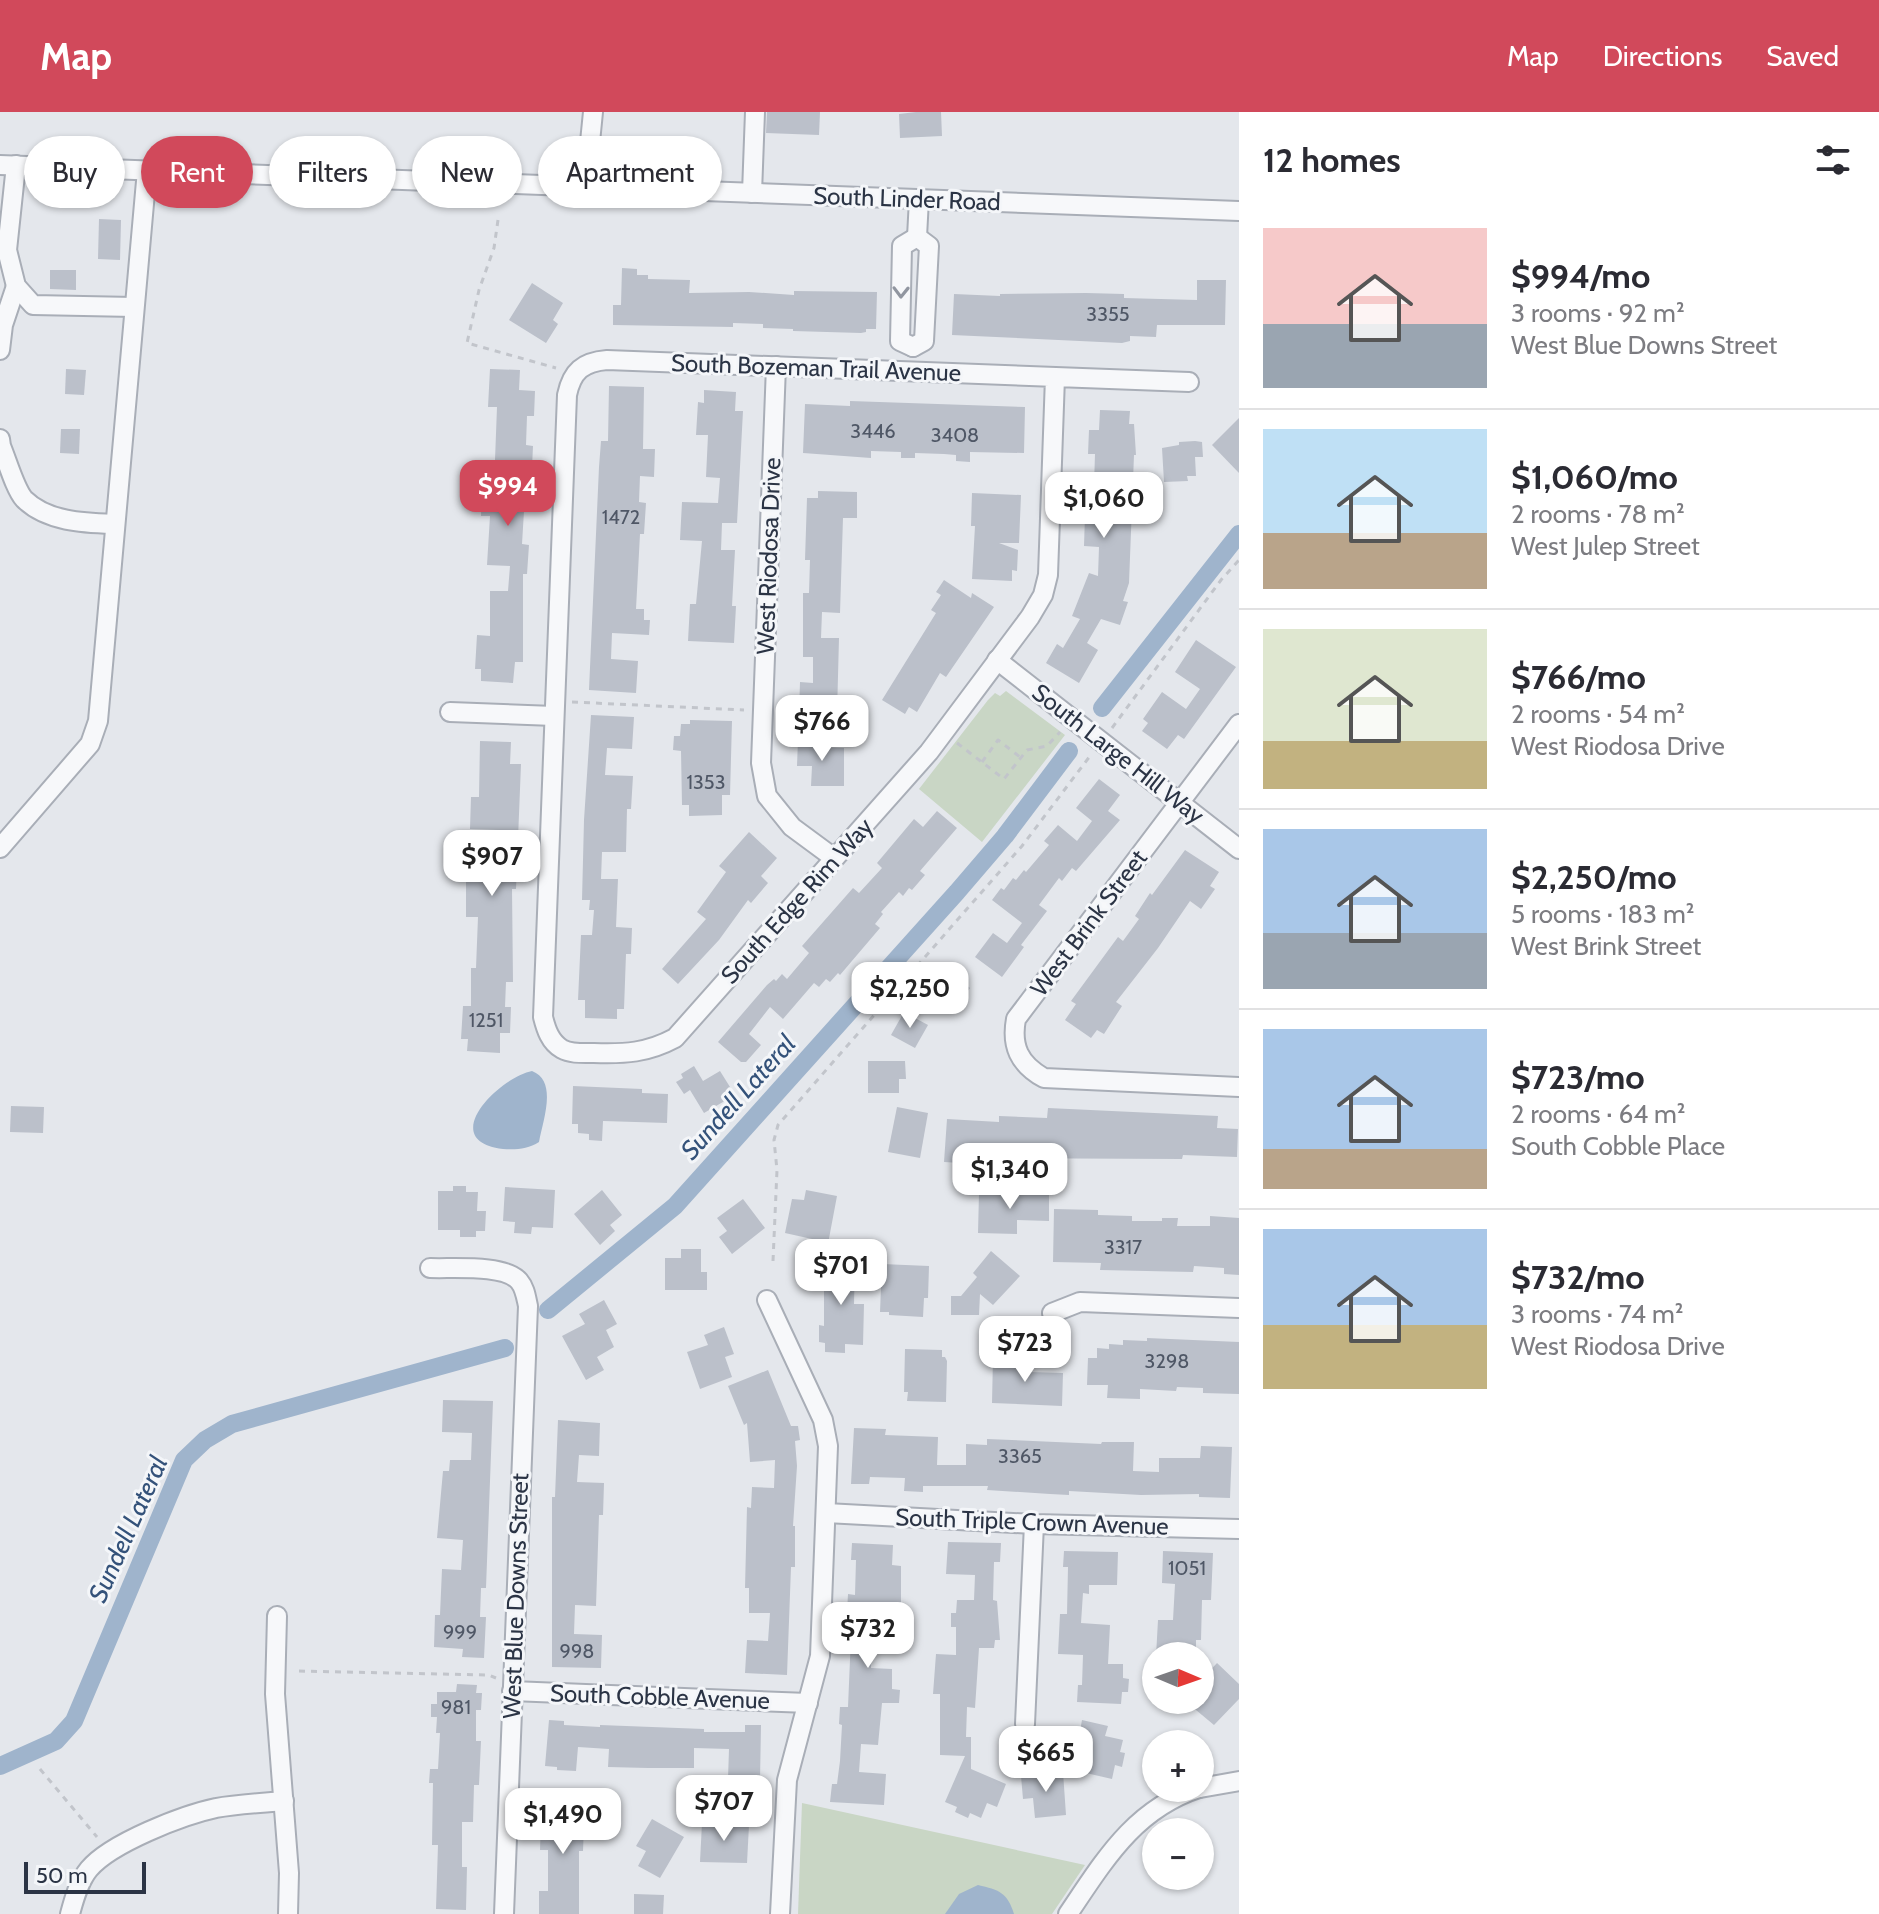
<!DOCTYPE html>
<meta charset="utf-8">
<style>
:root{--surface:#fff;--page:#f7f7f7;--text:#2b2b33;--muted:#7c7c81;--line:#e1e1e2;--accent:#d1495b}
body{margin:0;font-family:Cabin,sans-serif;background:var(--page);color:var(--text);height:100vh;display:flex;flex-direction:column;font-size:30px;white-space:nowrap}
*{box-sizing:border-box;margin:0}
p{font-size:26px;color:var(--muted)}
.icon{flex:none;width:44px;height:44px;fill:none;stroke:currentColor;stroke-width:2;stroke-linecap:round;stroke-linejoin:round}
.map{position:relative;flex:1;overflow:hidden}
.drawer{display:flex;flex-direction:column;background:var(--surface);width:640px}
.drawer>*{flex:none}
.banner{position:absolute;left:24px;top:24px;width:760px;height:72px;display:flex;gap:16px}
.needle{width:52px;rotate:92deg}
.controls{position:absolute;left:1142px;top:1530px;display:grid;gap:16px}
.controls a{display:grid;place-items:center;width:72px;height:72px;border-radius:50%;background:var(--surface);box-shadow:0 2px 6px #0004;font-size:40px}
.scale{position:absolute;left:24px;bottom:20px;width:122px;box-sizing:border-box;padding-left:8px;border:4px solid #2b3445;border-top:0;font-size:22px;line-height:28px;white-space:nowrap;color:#2b3445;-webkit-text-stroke:6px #f4f6f9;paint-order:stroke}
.price{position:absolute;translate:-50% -68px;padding:0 18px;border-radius:16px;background:#fff;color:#222;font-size:26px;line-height:52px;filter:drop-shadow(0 2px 4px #0008)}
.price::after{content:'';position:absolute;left:50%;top:48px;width:24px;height:18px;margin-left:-12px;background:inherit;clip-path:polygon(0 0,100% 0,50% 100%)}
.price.active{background:var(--accent);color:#fff}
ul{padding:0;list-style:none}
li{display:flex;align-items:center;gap:24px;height:200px;padding:0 24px}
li+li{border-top:2px solid var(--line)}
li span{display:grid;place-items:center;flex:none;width:224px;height:160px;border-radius:0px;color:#555}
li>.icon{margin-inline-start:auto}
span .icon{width:96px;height:96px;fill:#fffc;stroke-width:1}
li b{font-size:34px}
h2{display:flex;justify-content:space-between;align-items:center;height:96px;padding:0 24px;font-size:34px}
.chip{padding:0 28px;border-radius:36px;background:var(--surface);box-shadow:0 2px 6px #0004;font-size:28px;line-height:72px}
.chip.active{background:var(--accent);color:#fff}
header{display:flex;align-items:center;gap:48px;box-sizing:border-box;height:112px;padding:0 40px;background:var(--accent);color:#fff}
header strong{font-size:38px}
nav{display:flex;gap:44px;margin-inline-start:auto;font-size:28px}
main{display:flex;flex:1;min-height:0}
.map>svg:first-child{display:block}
.green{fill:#c9d6c5}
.water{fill:#9fb4cc}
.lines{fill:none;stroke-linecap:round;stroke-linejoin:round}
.canal{stroke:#9fb4cc;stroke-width:18}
.building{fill:#bbc0ca}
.minor-casing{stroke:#a9aeb7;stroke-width:22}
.path{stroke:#c2c5cb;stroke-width:3;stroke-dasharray:6 6;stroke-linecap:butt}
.minor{stroke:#f7f8fa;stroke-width:18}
.oneway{stroke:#9196a0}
.labels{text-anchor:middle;stroke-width:6;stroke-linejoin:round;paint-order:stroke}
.number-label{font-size:20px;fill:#4f5766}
.street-label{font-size:24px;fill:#2b3445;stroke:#f4f6f9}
.water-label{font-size:26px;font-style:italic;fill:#34527a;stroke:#f4f6f9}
</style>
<header>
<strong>Map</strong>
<nav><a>Map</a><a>Directions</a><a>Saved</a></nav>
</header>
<main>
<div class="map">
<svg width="1239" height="1802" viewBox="0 0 1239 1802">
<rect width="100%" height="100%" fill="#e4e7ec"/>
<!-- green -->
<g class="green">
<path d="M1006,579l59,44 -83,107 -63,-53 69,-89 7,-7 5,3z"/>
<path d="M802,1691l283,62 -33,49h-254z"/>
</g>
<!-- water -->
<g class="water">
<path d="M532,959c26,10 11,49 7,71 -11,7 -23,8 -36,7 -67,-8 -5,-71 29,-78z"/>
<path d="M978,1773c21,5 29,7 36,29h-69l14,-20z"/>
</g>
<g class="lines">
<!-- canal -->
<g class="canal">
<path d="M1102,596l137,-174"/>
<path d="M548,1198l127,-104 282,-314 48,-56 64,-85"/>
<path d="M0,1654l56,-25 18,-20 110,-261 21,-20 27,-16 273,-76"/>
</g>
</g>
<!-- building -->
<g class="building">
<path d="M767,0h53l-1,23 -53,-2z"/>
<path d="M916,0h25l1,24 -42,2 -1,-24z"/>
<path d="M99,107l22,1 -1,40 -22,-1z"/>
<path d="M622,156l15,1v6h11v4l42,1 -1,13 60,-1 45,3v-4l83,1 -1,37h-10v3l-5,1 -68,-2v-2l-30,-1v-4l-30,-1v4l-120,-2v-20h8z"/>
<path d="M50,158h26v20l-26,-1z"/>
<path d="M1197,168h29l-1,45h-68l-1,12 -26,-1v5l-8,2 -170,-8 2,-41 46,2v-2l86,-1 38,1v4l73,2z"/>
<path d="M532,171l31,20 -10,17 5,4 -12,19 -37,-23z"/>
<path d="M66,257l20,1 -2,25 -19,-1z"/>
<path d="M490,257l30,1 -1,20 16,1 -1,25h-7l-1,29 7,1 -3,65h-6l-2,33 7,1 -2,29h-4v88h-8l-2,21 -32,-2v-12h-6l2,-34 13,1v-45h18l2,-25 -23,-1 3,-49h-9l1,-26h31l1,-30h-19l2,-53h-9z"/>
<path d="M609,274l35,1 -1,62h12l-1,28 -14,-1 -1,26 7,1 -2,31h-4l-4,75h8v11h6l-1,15 -37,-2 -1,26 27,2 -2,32 -47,-3 10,-223 2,-26h7z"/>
<path d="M704,278l32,2 -1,19h8l-6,112h-15l-1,27h14l-3,56h4l-2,37 -46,-2 2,-37h6l6,-63 -22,-1 2,-38 36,1 2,-25 -14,-1 2,-42h-12l2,-33 6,1z"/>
<path d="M850,289l175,6 -1,46 -54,-1v10l-14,-1v-6l-12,-1 -29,-1v5h-14v-6l-30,-1v7l-68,-5 2,-49 45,2z"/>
<path d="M1100,298l30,1 -1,13h5l2,31h-2l-5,128 -6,18 5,1 -8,23 -19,-6 -14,24 11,7 -19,33 -33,-20 11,-19 6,4 17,-29 -8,-3 17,-43 9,3 1,-29 -15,-1 2,-61h8l1,-31h-7l1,-24h10z"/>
<path d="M1239,306v55l-27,-28z"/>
<path d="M61,317h19l-1,25 -19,-1z"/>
<path d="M1195,329l7,1 1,15h-8l1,19h-9l1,5 -24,1 -2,-34 17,-3v-3z"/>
<path d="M818,379l39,1v26h-14l-3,95 -18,-1 -1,26h18l-2,76 -38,-1 1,-31 13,1v-26h-10v-64h6l1,-33h-5l2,-62h11z"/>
<path d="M972,381l49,2 -2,48h-20l19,7 -1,21 -5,-1v11l-40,-2 3,-53h-4z"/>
<path d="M944,468l27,18 1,-5 22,14 -48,70 -6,-4 -23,39 -8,-5 -4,7 -23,-14 54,-87 -5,-3 10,-15 -5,-3z"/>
<path d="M1196,528l40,27 -52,72 -6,-4 -11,14 -25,-18 6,-8 -5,-4 19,-27 24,17 14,-20 -25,-17z"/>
<path d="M591,603l43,2 -2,32 -25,-1 -2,27 28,1 -2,33h-4l-1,43h-24l-1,27h17l-2,48 16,1 -1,26h-5l-2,55h-7v10l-32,-1v-18h-7l3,-65h11l2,-25h-5l1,-10h-8l2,-80z"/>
<path d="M690,608l42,1 -2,74h-8v20l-33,1v-11h-7l-1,-54 -8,-1 1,-14h6l1,-12h9z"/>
<path d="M798,628h19v7l27,1v38h-33l1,-20h-15z"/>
<path d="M480,629l31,1 -1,22h11l-5,125h-4l1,93h-7l-1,25h6l-1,26h-10v20l-33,-2 1,-12h-7l2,-33h8v-38h5l2,-51h-12v-48h-6v-15l38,2 1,-26 -29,-1 1,-32h8z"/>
<path d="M1099,667l21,16 -12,16 12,9 -44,51 -4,-3 -10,13 -3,-3 -20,27 8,6 -26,34 3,2 -22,30 -27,-20 18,-24 14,10 15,-20 -30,-23 9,-12 3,2 9,-12 3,2 8,-10 2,2 23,-27 -5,-4 14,-16 19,16 15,-20 -16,-13z"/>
<path d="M937,699l20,17 -37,43 5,4 -13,15 -3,-2 -6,8 -4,-4 -18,20 2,2 -8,10 5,4 -40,47 -2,-2 -8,9 -4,-3 -7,8 -5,-4 -31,36 -13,-12 -21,27 12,11 -15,17h-5l-23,-20 49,-57 7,-6 2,2 6,-7 5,5 22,-26 -7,-7 51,-58 6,5 23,-25 -5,-5 37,-44 9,8z"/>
<path d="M749,720l28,26 -16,18 7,7 -17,20 -3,-3 -29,40 -41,44 -16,-15 44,-50 -9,-7 29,-40 -7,-6z"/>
<path d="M1185,738l34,22 -9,14 5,3 -14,20 -11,-8 -32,47 -42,54 6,4 -18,28 -7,-4 -6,8 -26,-18 11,-16 -5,-3 47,-64 5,4 16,-22 -4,-3 15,-23 2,2z"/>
<path d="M946,857l24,19 -18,23 -24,-19z"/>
<path d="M904,900l24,13 -13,23 -24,-13z"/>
<path d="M868,949h37l1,18h-7v14h-31z"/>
<path d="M694,954l9,15 17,-10 15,24 -31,18 -14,-23 -6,4 -8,-12 7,-4 -2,-4z"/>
<path d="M573,974l69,3v4l26,1 -1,29 -64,-2 -1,20 -13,-1v-6l-11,-1v-9h-6z"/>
<path d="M11,994l33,1 -1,26 -33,-1z"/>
<path d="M897,995l31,6 -8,45 -32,-6z"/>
<path d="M1048,996l170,8 -1,12 21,1 -1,28 -54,-2 -1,4 -206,-1v6l-32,-2 3,-43 52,3v-6l48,2z"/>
<path d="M453,1074h13v6h12l-1,19h9l-1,20h-9v6h-16v-7h-22v-39h15z"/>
<path d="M505,1075l50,3 -2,38 -21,-1 -1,7 -17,-1 1,-11 -12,-1z"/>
<path d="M602,1078l20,25 -12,10 5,6 -15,14 -26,-31z"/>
<path d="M806,1078l31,6 -10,53 -17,-4 2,-6 -27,-6 7,-34 12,1z"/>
<path d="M979,1081l70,2v26l-32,-1v14l-39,-1z"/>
<path d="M743,1087l22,29 -33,26 -13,-17 8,-6 -10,-13z"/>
<path d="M1054,1097l44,1v5l34,1v5h30v-3h16l-1,8h33v-10l29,2v57l-15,-1v-6l-30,-2 -1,6 -93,-2 1,-7 -48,-1z"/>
<path d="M681,1137h20v23h6v18h-42v-32h16z"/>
<path d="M991,1139l29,25 -27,29 -13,-11 -1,21h-28v-19h10l16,-19 -4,-4z"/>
<path d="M824,1147h31l-1,45h10l-1,41 -18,-1v9l-20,-1v-9l-6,-1v-17l5,1z"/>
<path d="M882,1152l47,2 -1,32h-4l-1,19 -34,-2v-3h-9z"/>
<path d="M604,1188l13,24 -11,6 8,17 -17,10 7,13 -18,10 -24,-44 23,-12 -6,-10z"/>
<path d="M724,1215l10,27 -9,3 7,20 -32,12 -13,-37 21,-7 -4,-10z"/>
<path d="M1147,1226l92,4v52l-36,-1v-5l-26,-1 -1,4 -36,-2v10l-33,-1 1,-13h-21l1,-27h9v-10l12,1v-5l14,1v-5l24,1z"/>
<path d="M905,1237l37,1v7h3l2,4 -1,41 -39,-1 1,-9h-4z"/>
<path d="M993,1245l36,1v14l34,1 -1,33 -70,-3z"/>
<path d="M768,1258l23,56h7l2,14 -5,1 2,25 -4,60h2v41h-4l-4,108 -42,-2 2,-33 21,1 2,-28h-21v-25h-4l2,-81 4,1 1,-21 22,1 1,-28 -25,2 -3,-39 -3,2 -16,-39z"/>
<path d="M443,1288l50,1 -7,187h-5l-1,29h6l-2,41 -22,-1 1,-8 -29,-2 1,-32h5l2,-46 19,1 2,-30 -26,-2 6,-67h6l1,-11h21l1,-27 -30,-1z"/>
<path d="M558,1308l42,3 -1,33 -20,-1 -2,27 27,1 -1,32h-4l-3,91 -21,-1 -1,29 28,1 -1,33 -49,-1v-170h3z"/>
<path d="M854,1316l32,1 -1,6 53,2 -1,28h29v-21l21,1v-6l114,5 1,-2h32l-1,29 26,1v-14h41l1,-12 31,1 -2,51 -31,-1v-3l-58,1 -72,-4v4l-19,-1 -63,-4 1,-4h-65v6l-19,-1 1,-13 -35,-1 -1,7h-18z"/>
<path d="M948,1430l53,1 -1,19h-6l-1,38 4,1 3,39h-5l-1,8h-15l-4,60 -8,-1 -1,30h5v32l35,15 -9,23 -10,-4 -6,15 -11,-5 -2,5 -13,-6 2,-5 -12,-5 20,-46 -25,-1v-61h-7l3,-40 20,1v-28h-5v-14h5l1,-13h17l1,-25 -29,-1z"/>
<path d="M852,1431l41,2 -1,20 9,1v63l-12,-1 -1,12h-16l-1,28 21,1v20l8,1 -1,13h-17l-4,42 -17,-1 -2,28 27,2 -2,31 -54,-3 2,-18h5l3,-23 2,-36 -3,-1 1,-17h8l4,-95h-5l1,-18 7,1 1,-35h-5z"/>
<path d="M1064,1439l54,1 -1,33h-28v9l-6,-1 -2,30 29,2 -2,39h15v14l6,1 -1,13h-6l-1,12 -44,-2 1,-17h4l1,-30 -25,-1 2,-40h7l1,-47h-5z"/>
<path d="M1163,1439l50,2 -2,47h-9l-1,40h-5v16h-40l2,-36h15l2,-36 -13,-1z"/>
<path d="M1217,1551l22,21v15l-25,26 -24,-20 5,-5h5v-5l10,-11 -7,-6z"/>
<path d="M457,1572l20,1 -1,8h6l-1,17h-5v31h5l-2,44h-5l-1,37h-11v45h5l-1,43 -30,-1 2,-64h-6l1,-62h-4l1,-14h8l2,-36h-4l1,-16h-6v-13h6v-12h19z"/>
<path d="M549,1608l15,1v4l36,2v-2l104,4v3h41v-7h16l-1,55 -32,-1 1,-30 -35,-1v20h-46l-40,-1 1,-18 -31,-2 -2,24 -19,-1v-3l-12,-1z"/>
<path d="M1082,1608l26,6 -3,10 18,4 -3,12 5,1 -3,14 -7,-2 -3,14 -39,-9z"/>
<path d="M1063,1660l3,43 -31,3 -2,-20 -10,1 -2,-23z"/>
<path d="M550,1687l35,1 -2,51h-4v63h-40v-23h9v-41h-8l1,-30 8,1z"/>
<path d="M652,1707l32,18 -24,41 -22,-12 8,-15 -10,-5z"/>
<path d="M702,1711l47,2 -2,38 -47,-1z"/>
<path d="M634,1782l30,1 -1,19h-29z"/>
</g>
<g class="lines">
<defs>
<g id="minor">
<path d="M0,53l1239,46"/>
<path d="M16,53l-9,85 9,36 17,19 101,2"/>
<path d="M566,74l23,-34 4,-40"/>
<path d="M752,81l3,-81"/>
<path d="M917,125l2,-38"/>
<path d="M913,235l-13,-6 2,-95 15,-9"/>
<path d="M913,235l11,-6 5,-95 -12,-9"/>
<path d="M0,238l3,-25 13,-39"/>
<path d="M776,254l-15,397 6,33 25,31 42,31"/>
<path d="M1055,265l-7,198 -5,20 -13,22 -101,135 -254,286c-28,15 -50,16 -81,15 -11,0 -23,1 -32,-4 -12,-7 -16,-20 -19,-32l24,-622c5,-24 16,-33 40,-35l582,22"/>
<path d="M0,327l1,7c6,14 14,43 23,53 23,23 61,24 90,25"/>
<path d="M997,548l242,189"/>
<path d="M450,600l104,4"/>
<path d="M1239,612l-223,295c-5,27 3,45 28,59l195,9"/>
<path d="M0,736l90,-104 8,-23 49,-551"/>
<path d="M430,1156c22,1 74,-4 89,13 6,7 7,16 9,25l-24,608"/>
<path d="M767,1188l56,120 5,26 -8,210 -33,124 -7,134"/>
<path d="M1052,1201l28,-11 159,6"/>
<path d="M826,1401l208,11 205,5"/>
<path d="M277,1504l-2,78 14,179 -1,41"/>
<path d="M512,1579l296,12"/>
<path d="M1025,1612l9,-200"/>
<path d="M1200,1676l39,-7"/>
<path d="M70,1802c4,-15 9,-33 19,-45 22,-26 94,-54 127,-61 22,-4 46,-5 68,-7"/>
<path d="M1068,1802c36,-53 66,-105 131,-126"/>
</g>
</defs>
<!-- minor casing -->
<use href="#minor" class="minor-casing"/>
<!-- path -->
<g class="path">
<path d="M498,108l-4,28 -15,42 -12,53 89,25"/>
<path d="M572,590l172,8"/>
<path d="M1112,616l109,-148 18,-20"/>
<path d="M957,631l47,36 23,-29 20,-4 13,-14"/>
<path d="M982,650l16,-22 22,17"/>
<path d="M773,1149l4,-91 -3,-30 4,-15 244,-279 68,-90"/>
<path d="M299,1559l190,4 7,3"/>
<path d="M40,1657l57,68"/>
</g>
<!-- minor -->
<use href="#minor" class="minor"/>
</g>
<!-- one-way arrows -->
<defs><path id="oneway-chevron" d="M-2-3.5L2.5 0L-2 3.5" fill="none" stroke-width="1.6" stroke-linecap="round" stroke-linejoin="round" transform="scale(2)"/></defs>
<use class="oneway" href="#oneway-chevron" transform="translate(901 180) rotate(91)"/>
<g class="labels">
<!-- number labels -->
<g class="number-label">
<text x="1108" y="209">3355</text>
<text x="873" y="326">3446</text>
<text x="955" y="330">3408</text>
<text x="621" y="412">1472</text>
<text x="706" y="677">1353</text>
<text x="486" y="915">1251</text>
<text x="1123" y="1142">3317</text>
<text x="1167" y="1256">3298</text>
<text x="1020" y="1351">3365</text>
<text x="1187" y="1463">1051</text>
<text x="460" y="1527">999</text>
<text x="577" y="1546">998</text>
<text x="456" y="1602">981</text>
</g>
<!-- street labels -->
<g class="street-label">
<text transform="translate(907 87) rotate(2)" y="8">South Linder Road</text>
<text transform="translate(816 256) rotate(2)" y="8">South Bozeman Trail Avenue</text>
<text transform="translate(769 444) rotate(-88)" y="8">West Riodosa Drive</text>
<text transform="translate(1118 642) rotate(38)" y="8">South Large Hill Way</text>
<text transform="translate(797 789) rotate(-48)" y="8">South Edge Rim Way</text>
<text transform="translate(1089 811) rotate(-53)" y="8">West Brink Street</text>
<text transform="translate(1032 1410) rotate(2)" y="8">South Triple Crown Avenue</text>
<text transform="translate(516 1484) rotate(-88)" y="8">West Blue Downs Street</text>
<text transform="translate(660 1585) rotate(2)" y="8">South Cobble Avenue</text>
</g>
<!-- water labels -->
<g class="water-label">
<text transform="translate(738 985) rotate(-48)" y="9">Sundell Lateral</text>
<text transform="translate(128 1417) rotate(-66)" y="9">Sundell Lateral</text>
</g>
</g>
</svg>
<div class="controls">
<a><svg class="needle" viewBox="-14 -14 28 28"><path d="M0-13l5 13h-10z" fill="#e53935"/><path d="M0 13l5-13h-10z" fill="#7c7c81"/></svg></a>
<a>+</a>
<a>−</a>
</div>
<div class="scale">50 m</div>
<b class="price active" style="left:508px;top:416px">$994</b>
<b class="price" style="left:1104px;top:428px">$1,060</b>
<b class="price" style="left:822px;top:651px">$766</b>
<b class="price" style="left:492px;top:786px">$907</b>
<b class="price" style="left:910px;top:918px">$2,250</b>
<b class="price" style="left:1010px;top:1099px">$1,340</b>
<b class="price" style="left:841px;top:1195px">$701</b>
<b class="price" style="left:1025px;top:1272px">$723</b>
<b class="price" style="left:868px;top:1558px">$732</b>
<b class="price" style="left:1046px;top:1682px">$665</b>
<b class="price" style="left:724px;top:1731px">$707</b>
<b class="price" style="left:563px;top:1744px">$1,490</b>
<div class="banner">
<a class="chip">Buy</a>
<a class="chip active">Rent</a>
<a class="chip">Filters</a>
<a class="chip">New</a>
<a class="chip">Apartment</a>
</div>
</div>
<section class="drawer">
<h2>12 homes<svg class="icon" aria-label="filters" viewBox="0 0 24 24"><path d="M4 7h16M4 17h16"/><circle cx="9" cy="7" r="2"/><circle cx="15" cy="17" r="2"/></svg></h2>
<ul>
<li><span style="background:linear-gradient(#f6c9c9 60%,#9aa5b1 0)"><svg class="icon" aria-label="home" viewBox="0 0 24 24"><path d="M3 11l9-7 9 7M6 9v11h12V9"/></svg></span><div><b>$994/mo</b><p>3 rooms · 92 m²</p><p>West Blue Downs Street</p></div></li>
<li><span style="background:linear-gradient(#bfe0f5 65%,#b9a48a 0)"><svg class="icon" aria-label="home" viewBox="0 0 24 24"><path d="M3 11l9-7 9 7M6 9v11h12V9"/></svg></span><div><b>$1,060/mo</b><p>2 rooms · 78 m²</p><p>West Julep Street</p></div></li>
<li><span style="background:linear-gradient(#dfe7d0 70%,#c2b280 0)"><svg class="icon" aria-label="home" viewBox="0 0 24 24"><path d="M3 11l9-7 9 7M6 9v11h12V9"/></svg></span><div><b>$766/mo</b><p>2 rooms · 54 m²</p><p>West Riodosa Drive</p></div></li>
<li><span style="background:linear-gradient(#a9c7e8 65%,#9aa5b1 0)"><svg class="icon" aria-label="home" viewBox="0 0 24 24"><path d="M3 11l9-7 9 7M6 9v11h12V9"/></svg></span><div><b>$2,250/mo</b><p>5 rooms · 183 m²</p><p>West Brink Street</p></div></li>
<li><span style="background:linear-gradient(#a9c7e8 75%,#b9a48a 0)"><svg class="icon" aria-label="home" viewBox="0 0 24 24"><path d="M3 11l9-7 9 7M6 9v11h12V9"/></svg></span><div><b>$723/mo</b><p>2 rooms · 64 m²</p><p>South Cobble Place</p></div></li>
<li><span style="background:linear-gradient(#a9c7e8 60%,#c2b280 0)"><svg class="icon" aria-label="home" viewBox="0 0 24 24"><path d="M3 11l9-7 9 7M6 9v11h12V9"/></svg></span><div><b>$732/mo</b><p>3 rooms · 74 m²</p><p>West Riodosa Drive</p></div></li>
</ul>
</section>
</main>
